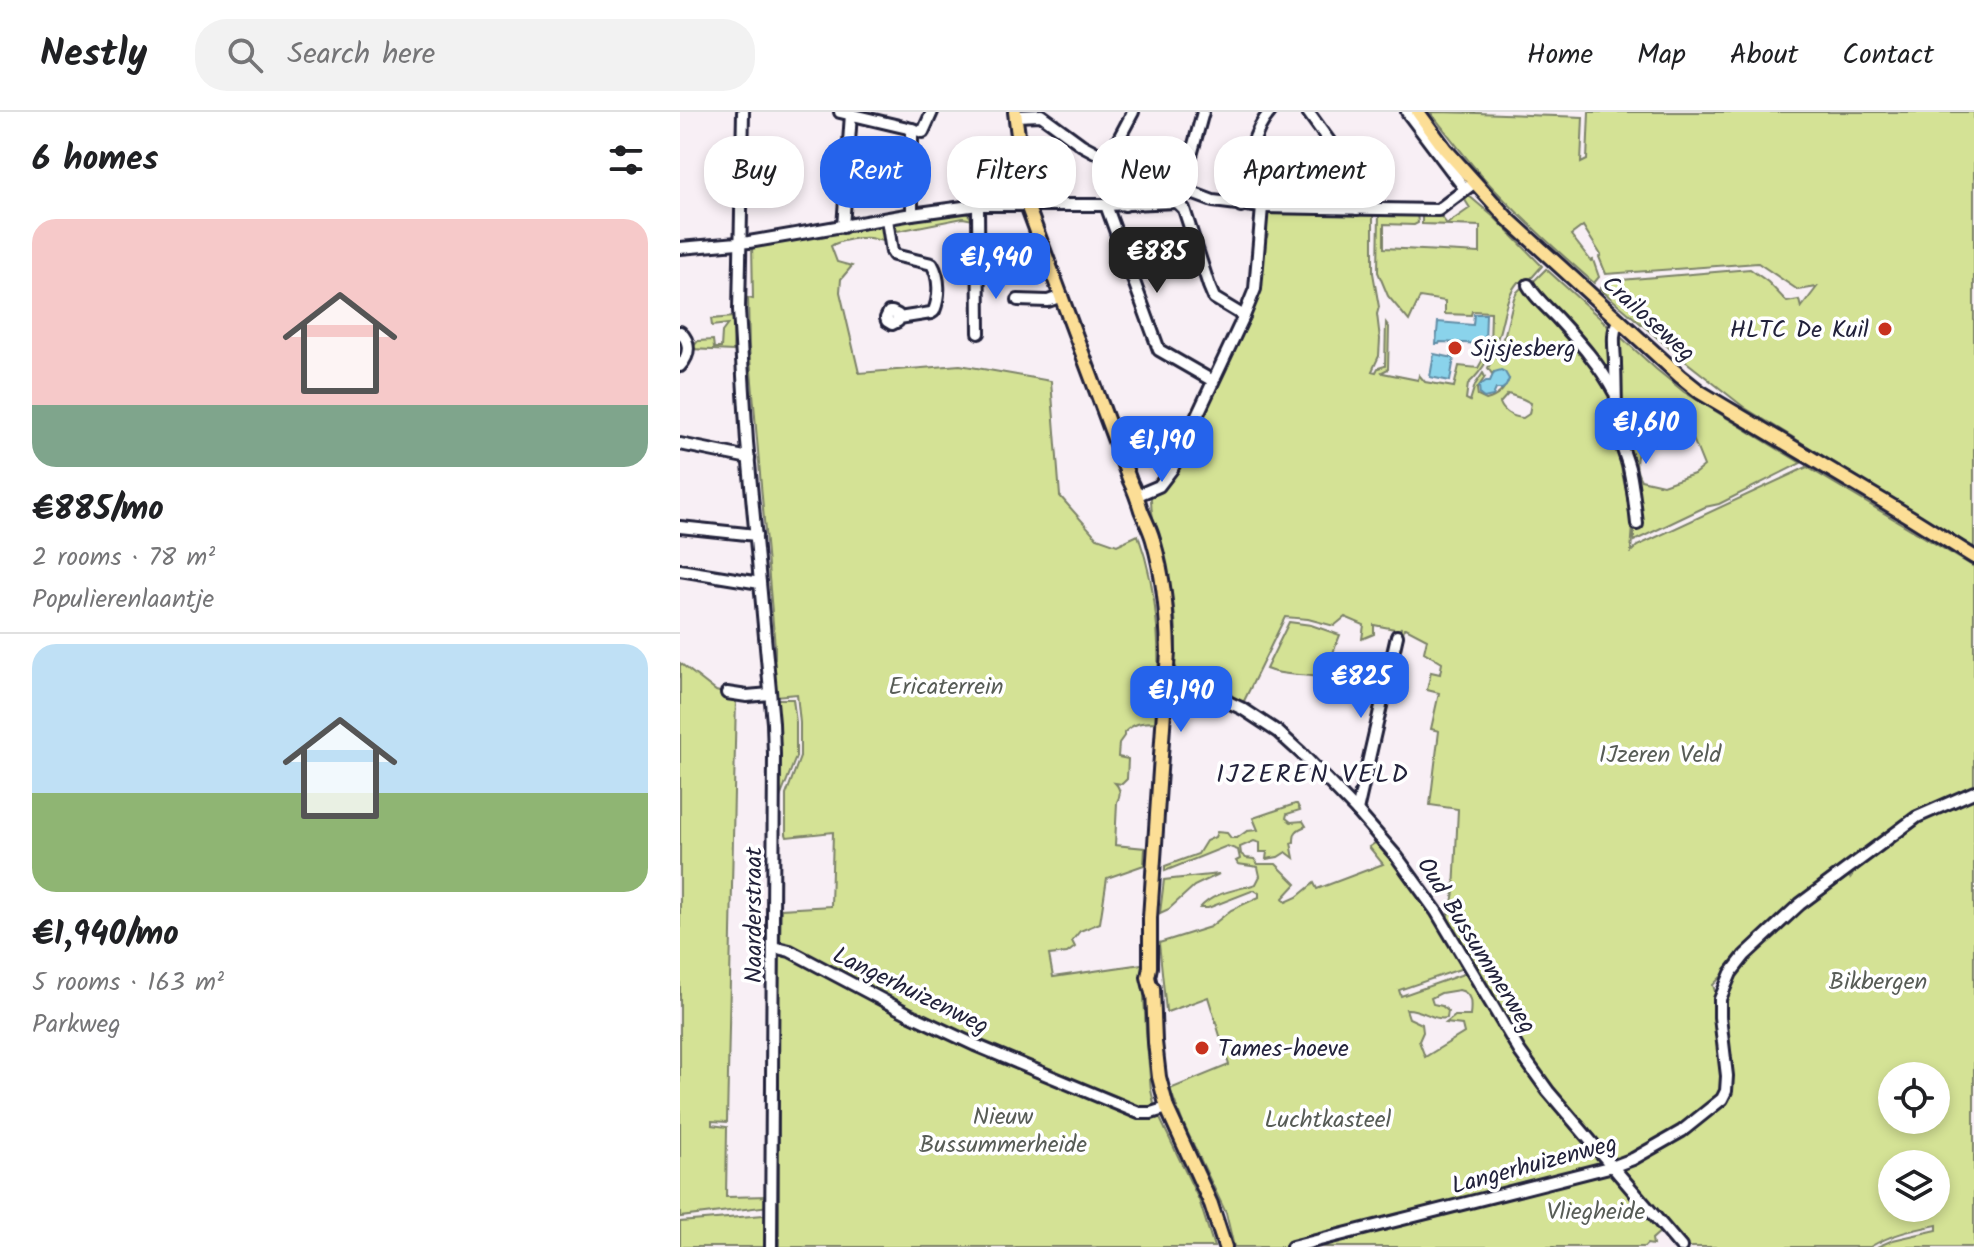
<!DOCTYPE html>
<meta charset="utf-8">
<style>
:root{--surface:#fff;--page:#f2f2f2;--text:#202124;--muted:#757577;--line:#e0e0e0;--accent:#2563eb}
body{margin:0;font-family:Kalam,sans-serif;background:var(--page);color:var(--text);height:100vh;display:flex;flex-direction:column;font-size:30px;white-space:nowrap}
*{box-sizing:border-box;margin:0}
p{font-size:26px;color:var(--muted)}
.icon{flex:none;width:44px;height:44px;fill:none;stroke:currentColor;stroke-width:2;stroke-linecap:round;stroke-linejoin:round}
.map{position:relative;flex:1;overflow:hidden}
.drawer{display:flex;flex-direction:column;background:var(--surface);width:680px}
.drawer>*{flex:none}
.top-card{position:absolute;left:24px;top:24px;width:760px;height:72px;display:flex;gap:16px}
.controls{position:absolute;left:1198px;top:950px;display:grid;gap:16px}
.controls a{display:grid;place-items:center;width:72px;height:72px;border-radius:50%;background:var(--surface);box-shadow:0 4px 12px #0003;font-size:40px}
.price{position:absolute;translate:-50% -68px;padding:0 18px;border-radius:16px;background:var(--accent);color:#fff;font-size:26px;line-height:52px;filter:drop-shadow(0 2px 4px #0008)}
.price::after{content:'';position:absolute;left:50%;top:48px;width:24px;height:18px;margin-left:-12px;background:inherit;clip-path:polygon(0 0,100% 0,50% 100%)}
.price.current{background:#222;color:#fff}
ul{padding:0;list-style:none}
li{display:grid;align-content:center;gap:16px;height:424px;padding:0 32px}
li+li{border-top:2px solid var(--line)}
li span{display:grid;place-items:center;height:248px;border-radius:24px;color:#555}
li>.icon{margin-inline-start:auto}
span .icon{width:144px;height:144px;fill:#fffc;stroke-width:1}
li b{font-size:34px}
h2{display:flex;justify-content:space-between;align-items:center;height:96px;padding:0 32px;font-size:34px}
.tag{padding:0 28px;border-radius:32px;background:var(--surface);box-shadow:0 4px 12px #0003;font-size:28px;line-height:72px}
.tag.current{background:var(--accent);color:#fff}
header{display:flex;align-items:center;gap:48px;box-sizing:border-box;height:112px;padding:0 40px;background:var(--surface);border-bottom:2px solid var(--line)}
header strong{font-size:38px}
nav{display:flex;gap:44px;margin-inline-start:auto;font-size:28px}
.search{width:560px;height:72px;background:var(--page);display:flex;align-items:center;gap:20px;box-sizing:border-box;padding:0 28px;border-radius:32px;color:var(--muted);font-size:30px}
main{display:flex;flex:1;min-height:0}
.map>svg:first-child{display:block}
.green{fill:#d4e295;stroke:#7b8268;stroke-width:2;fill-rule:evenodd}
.water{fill:#8ad3eb;stroke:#608ca5;stroke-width:2}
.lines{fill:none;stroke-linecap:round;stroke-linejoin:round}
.minor-casing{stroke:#22223b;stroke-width:16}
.major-casing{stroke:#22223b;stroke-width:18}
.minor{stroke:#fff;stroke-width:10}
.major{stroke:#fcde96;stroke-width:12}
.poi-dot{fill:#c8321e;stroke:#fff;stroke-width:3}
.labels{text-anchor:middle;stroke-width:7;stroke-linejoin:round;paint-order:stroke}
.street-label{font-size:24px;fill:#22223b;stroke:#fff}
.poi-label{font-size:24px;fill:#22223b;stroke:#fff;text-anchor:start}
.park-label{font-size:24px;fill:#575c56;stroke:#fff}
.neighbourhood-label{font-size:26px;letter-spacing:2px;fill:#22223b;stroke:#fff}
</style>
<header>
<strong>Nestly</strong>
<div class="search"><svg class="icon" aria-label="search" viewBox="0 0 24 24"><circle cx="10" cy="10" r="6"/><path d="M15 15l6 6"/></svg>Search here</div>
<nav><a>Home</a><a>Map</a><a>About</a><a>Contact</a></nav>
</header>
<main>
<section class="drawer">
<h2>6 homes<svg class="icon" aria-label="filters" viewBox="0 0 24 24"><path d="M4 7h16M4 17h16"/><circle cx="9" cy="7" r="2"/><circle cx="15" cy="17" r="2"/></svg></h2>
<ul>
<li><span style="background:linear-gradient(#f6c9c9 75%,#7fa58c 0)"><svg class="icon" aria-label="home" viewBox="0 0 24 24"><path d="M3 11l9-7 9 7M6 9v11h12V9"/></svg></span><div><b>€885/mo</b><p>2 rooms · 78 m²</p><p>Populierenlaantje</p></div></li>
<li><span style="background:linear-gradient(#bfe0f5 60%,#8fb573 0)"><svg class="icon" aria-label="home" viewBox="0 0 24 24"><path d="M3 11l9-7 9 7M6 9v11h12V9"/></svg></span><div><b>€1,940/mo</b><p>5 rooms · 163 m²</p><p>Parkweg</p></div></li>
</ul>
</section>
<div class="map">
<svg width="1294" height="1135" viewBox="0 0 1294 1135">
<rect width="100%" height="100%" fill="#f8eff5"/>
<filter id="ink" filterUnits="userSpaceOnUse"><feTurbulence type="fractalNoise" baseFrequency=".0125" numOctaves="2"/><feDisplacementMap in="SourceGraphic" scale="16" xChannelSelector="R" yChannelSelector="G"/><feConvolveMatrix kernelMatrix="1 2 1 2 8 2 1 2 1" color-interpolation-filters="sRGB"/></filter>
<g filter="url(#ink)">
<!-- green -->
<g class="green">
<path d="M750,0c51,0 102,4 153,5l-2,46 6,-3 2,-48h385v436l-229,-140 -65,-51 -80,-68 9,-8 141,-12 18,13 19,20 12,-2 2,8 16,-21 -19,3 -40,-27 -152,11 -7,-17 2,-2 -18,-29 -12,9 20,26 2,-1 6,17 -5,6c-39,-34 -78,-69 -113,-108 -18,-20 -34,-42 -51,-63z"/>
<path d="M456,65l34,12 2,5 -3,3 -35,-1z"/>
<path d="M788,83l27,23 47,48 -14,16h-10c-12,14 -13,30 -18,48 -5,19 -17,41 -32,54l-2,15 4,2 5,-16 8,-12 2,4 -8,12 1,7 8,4c12,-3 18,-10 23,-21l-15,-7 -2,2 -4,-6 17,-34 9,-36 3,-6 5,-5 9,-3 15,-15 110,100 28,23 117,71 -82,41 -14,3 -71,34v-16l-17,-84 26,-1c-7,13 -10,27 -2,40l22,5 31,-11 10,-8 -19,-47 -10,-5 -42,11 -20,3 20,98 -2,26 6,-6 170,-79 167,100v220l-55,22 -11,7 -59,47 -108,93 -28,29 3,10 9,82 -4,18 -65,50 -42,18 -18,-18 -74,-94 -76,-130 6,-18 2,-11 4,-83 -28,-4 9,-74 -8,-2 8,-36 -12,-3 4,-18 9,2 2,-11 -18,-11 3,-13 -21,-11h-2l-1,7h-3l1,-8 -1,3 -26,-5v9l-12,5 2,-14 -19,-8 -11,9 -26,-7 -23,-2 -42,86 -9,-5 -7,-8 -11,2 -40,-14v-11l-3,-5c8,-29 -2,-76 -10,-106 -5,-19 -13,-40 -12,-61l7,-3 12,-15 86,-189 6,-53 5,2 1,-4 -6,-5 3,-19 108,4v60l6,34 -2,7 3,25 -1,17 -7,15 4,1 2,-4 7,-2 1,-43 3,4 -1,42 -6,3 1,1 35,7 1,-5 6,7 29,5 5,-21 19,2 12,-21 1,-35 -19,-1 -1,4 -26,-1v-13l-25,-4 -11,24 -21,-25 -10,-24 1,-59h38l1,10 -4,2 -30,-1v24l96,5v-27l-58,-2v-10h17l8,10 23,-16 -7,-11zM828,282l15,5 8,4 -2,11 -6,4c-10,-1 -19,-5 -23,-15z"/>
<path d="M287,101l6,7 -10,-2 -65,13 -6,-8z"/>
<path d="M201,115l8,14c-9,1 -12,-2 -20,-3 -9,-1 -31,3 -38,8l6,16 15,4 -11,13 -1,13 19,81 101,-8 91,16 9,115 37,42 20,7 21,-10c22,62 23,122 18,187 -14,0 -23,1 -32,11v3l-5,7 -1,14 10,2 -1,20 -5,5 -7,-1c5,5 6,12 2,19l-2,43 30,3 -1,17 -37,13 -7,45 -20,8 -8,10 3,6 -8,6 -18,2 4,22 89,-13 4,66 5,60 4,18 44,92 15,47h-435v-225l-3,-11 1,-23h2l2,-79 50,-3 2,-74 -46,5 -1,-3v-39l14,-38v-34l-3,-29 -22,2 -2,-2v-38l2,2v-11l-26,-300 -1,-49 5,1 -1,-57z"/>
<path d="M54,205l-1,34 -42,-2 7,-8 15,-1 1,8h7l1,-16 6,-8 -16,2 -1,-7z"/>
<path d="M609,510l22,3 29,10 -17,43c-19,-5 -39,-1 -57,-9z"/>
<path d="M0,551l36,28 20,6 -9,425 -15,-1v4l15,2 -1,70 43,-1 1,10 -90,11z"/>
<path d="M95,587h18l3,23v35l-16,41z"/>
<path d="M1294,684v451h-97l16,-7 44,-10v-5c-24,5 -46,9 -67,22h-188l-62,-77 104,-70 -2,-81 3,-27 3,1 9,-26 37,-34 72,-61 4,6 3,-4 -2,-5 62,-50zM1212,964h44v44h-44zM1212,1052h44v44h-44z"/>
<path d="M615,692h2l3,6 -13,4 -1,4 5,4 12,-1 3,5c-10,4 -12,6 -12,16l-3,1 3,15 -8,-6 -8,5 -12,2 1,-7h-7v-9l-6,-2 -14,6 1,7 5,4 8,1 4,5h18l20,20 -13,14 3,4 11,-5 17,-14 3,6 66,-25 -14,-17 9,-6 14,19 7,-3 70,109 -70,24 2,6 68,-24 135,189 -1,4 -319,82h-50l-8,-34 -43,-90 -13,-34 59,-24 -21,-68 -41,15 -1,-1 -7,-68 51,-16 21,-17 28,-13v-4l-5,-3 -46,18h-8c13,-16 37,-18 56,-24l4,-8 -2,-9 -20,-3 -2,-3 4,-2 -2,-9 -11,-4 -62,25v-5l33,-12 8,-13 9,-4 2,-5 10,1 4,5h6l10,-7 11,-1 -5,-12zM779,878c14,3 12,15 11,26h-15l-9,7 16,2 2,8 -39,24 -6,-16 4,-9 -1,-8 -13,-6 -3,-9c15,-1 27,12 41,9l1,-7 -6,-5 -9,-2 -2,-6 10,-5z"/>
<path d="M539,762l-25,12 -25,23 -9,4 4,-33z"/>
<path d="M921,1060l9,1 6,3 40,51 4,1 1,3 -9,8 1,6 -6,-1 -3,3h-338z"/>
<path d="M95,1102l-1,33h-94v-25z"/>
</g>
<!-- water -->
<g class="water">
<path d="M794,202h12l-1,30 -45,-2 -1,2h-3l2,-22 35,3z"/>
<path d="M754,242l20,4 -4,23 -20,-4z"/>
<path d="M821,258l4,2 4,7 -3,7 -4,3h-6l-3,7 -9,2 -4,-3 -1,-9 7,-5h4l4,-9z"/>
</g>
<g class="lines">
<defs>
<g id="minor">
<path d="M63,0l-4,198 8,132 26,281 1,31 -3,493"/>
<path d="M160,0l72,17"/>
<path d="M628,0l47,65 2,32"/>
<path d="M727,0l58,77"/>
<path d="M336,4l25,-1 41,30 26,14 43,18"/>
<path d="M428,47l25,-47"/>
<path d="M501,77l32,12 49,6 176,3 37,-28"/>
<path d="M500,83l23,-83"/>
<path d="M497,90l7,7 25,77 5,12 30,18"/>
<path d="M298,93l1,128"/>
<path d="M426,93l53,145 54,31"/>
<path d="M445,93l6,-36"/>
<path d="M561,94c6,-32 7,-69 29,-94"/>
<path d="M232,102v-85l11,3 9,-20"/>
<path d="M207,107l5,33 2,3 38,9c8,14 8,32 2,47l-3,2 -32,5 -1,3 -6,3 -5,-3 -1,-3 3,-6h3l6,3 1,3"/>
<path d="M163,115l8,-113"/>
<path d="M0,136l69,-6 163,-28 66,-9h128l71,-3"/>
<path d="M848,173c8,14 20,23 30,34 21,23 42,46 56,73"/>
<path d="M338,188l30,1 14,-5"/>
<path d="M938,209c-7,13 -3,29 -3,43 1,22 0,46 3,68 2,12 8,24 11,36 4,18 6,37 8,56"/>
<path d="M0,220c11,10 10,23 0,34"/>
<path d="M0,332l69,14"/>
<path d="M458,383l21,-9 13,-17 72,-153 11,-27 7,-82"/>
<path d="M0,415l76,8"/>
<path d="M0,458l80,13"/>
<path d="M487,570l23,2 53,25 35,23 23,21 56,58 40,46 39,54 84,141 28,39 133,156"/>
<path d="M47,581l20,3 23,-2"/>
<path d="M677,699l40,-175"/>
<path d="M93,835l17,4 121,64 64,30 164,68h12l16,-5"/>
<path d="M612,1135l325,-82 16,-6 49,-28 40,-32 4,-8 1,-15 -7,-59v-18l11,-26 14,-18 55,-51 117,-87 57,-25"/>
</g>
<g id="major">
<path d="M335,0l12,93 103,276c5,10 8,19 11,29 4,10 9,19 12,30 11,37 14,73 15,112l-18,266v49l-2,10 4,16"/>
<path d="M738,0l27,37 63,70 172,157 20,16 210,125 64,40"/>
<path d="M473,876l2,54 4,35 8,31 44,96 14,43"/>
</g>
</defs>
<!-- minor casing -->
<use href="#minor" class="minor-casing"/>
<!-- major casing -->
<use href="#major" class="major-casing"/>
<!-- minor -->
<use href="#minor" class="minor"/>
<!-- major -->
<use href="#major" class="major"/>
</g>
</g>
<!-- markers -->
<g class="poi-dot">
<circle cx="1205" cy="217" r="8"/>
<circle cx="775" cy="236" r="8"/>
<circle cx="522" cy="936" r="8"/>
</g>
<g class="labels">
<!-- street labels -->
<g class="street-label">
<text transform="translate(969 206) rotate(42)" y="8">Crailoseweg</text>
<text transform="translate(73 803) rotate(-90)" y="8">Naarderstraat</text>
<text transform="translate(797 833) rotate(58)" y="8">Oud Bussummerweg</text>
<text transform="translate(231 878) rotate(26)" y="8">Langerhuizenweg</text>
<text transform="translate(854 1052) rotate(-15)" y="8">Langerhuizenweg</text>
</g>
<!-- poi labels -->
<g class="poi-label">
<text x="1189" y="225" text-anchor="end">HLTC De Kuil</text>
<text x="791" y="244">Sijsjesberg</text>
<text x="538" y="944">Tames-hoeve</text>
</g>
<!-- park labels -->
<g class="park-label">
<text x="266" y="582">Ericaterrein</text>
<text x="980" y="650">IJzeren Veld</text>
<text x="1198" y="877">Bikbergen</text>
<text x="323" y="1012">Nieuw<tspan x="323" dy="28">Bussummerheide</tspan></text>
<text x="648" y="1015">Luchtkasteel</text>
<text x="916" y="1107">Vliegheide</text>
</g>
<!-- neighbourhood labels -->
<g class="neighbourhood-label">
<text x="633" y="670">IJZEREN VELD</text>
</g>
</g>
</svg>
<div class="controls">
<a><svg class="icon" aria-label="locate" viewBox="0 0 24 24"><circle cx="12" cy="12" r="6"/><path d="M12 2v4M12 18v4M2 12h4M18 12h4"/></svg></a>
<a><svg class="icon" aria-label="layers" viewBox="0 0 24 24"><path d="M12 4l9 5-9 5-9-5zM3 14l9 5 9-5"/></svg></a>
</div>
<b class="price current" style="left:477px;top:183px">€885</b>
<b class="price" style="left:316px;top:189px">€1,940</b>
<b class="price" style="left:966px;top:354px">€1,610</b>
<b class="price" style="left:482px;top:372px">€1,190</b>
<b class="price" style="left:681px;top:608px">€825</b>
<b class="price" style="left:501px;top:622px">€1,190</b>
<div class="top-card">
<a class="tag">Buy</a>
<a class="tag current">Rent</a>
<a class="tag">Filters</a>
<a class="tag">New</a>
<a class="tag">Apartment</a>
</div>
</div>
</main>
